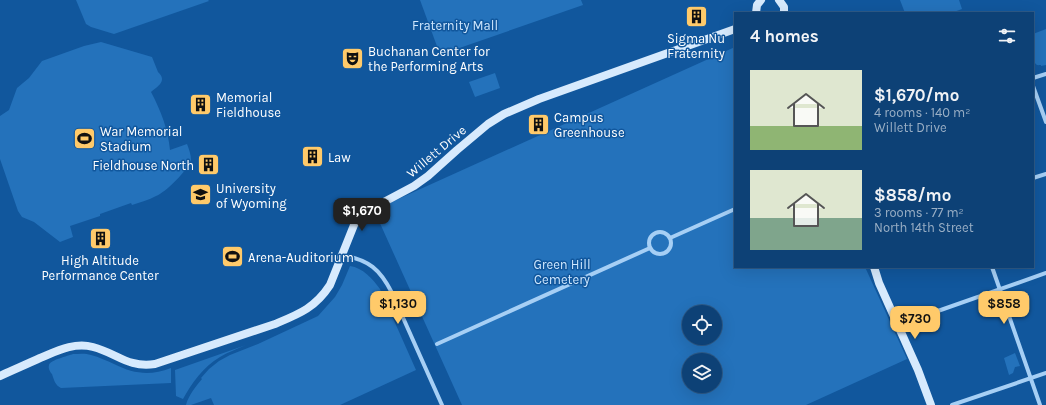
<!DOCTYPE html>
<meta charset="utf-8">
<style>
:root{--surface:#0d4176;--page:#16487b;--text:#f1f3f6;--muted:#9aafc5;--line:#2d5a88;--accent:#ffca6a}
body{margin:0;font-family:Karla,sans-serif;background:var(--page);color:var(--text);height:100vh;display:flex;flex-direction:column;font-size:15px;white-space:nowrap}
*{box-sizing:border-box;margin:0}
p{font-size:13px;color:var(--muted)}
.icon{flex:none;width:22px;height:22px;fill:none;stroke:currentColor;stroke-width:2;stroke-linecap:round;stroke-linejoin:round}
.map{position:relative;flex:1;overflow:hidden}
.sheet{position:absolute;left:734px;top:12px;width:300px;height:256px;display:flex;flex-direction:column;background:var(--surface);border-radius:0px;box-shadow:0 4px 16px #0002,0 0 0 1px var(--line)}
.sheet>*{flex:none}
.buttons{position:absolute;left:682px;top:305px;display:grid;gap:8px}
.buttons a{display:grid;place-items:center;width:40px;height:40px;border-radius:50%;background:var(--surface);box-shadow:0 4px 16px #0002,0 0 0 1px var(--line);font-size:20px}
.price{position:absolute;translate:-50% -34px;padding:0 9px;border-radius:8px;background:var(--accent);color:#111;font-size:13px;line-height:26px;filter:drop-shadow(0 1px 2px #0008)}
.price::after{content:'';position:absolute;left:50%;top:24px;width:12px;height:9px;margin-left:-6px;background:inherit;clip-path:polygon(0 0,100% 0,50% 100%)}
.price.selected{background:#222;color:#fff}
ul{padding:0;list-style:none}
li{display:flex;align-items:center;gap:12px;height:100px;padding:0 16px}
li span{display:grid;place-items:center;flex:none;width:112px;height:80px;border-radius:0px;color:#555}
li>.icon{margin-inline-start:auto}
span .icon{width:48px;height:48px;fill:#fffc;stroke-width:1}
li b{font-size:17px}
h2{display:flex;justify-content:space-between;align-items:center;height:48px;padding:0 16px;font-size:17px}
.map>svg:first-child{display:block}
.green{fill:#2472bb;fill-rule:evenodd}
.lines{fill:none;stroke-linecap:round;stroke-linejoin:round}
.street{stroke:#a6cff5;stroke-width:4}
.secondary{stroke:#d7eafd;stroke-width:8}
.labels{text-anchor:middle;stroke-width:3;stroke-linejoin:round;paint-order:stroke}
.park-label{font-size:13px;fill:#cfe7fe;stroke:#11579d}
.poi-label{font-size:13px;fill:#fff;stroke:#11579d;text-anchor:start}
.street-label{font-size:13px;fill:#fff;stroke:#11579d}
</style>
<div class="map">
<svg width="1046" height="405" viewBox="0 0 1046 405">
<rect width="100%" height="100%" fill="#11579d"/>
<!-- green -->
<g class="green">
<path d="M76,0h132l1,1 -95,33 -23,-7 -5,-3z"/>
<path d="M420,0h161l2,5 -138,48 -4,1 -3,-5z"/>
<path d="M900,0h59l3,9 -11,4h-46z"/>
<path d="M1046,29v36l-5,1v-1c-3,0 -4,1 -6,-2 -4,-5 -2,-23 -2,-29z"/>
<path d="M101,42l51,15 6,15c10,9 -1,15 -7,20 10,19 17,37 19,58l17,-6c2,5 4,11 4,16 -2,9 -26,33 -35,36 -7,4 -16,6 -24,9l-1,-2 -31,11v2l-30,10 3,11 -13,5 -26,-20 -12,-5 -4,-6 -18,-52v-43l9,-6 8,-22 12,-10 13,-17 42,-15z"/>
<path d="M735,47v220h130l42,92 -101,46h-344l-88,-195zM689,312h26v26h-26zM689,360h26v26h-26z"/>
<path d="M495,73l5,15 -25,9 -6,-15z"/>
<path d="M350,266c13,2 22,12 30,23l36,81 -76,35h-126l-3,-7 -20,7h-5c2,-9 10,-19 16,-26l-1,-1 8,-9 10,-8 11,-6 28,-11 60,-28 17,-19 7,-12z"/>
<path d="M246,345c-9,4 -18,7 -26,12 -17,10 -28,26 -37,42l-7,-3 -1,-26z"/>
<path d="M1015,353l5,13 -5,1 -2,6 -4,2 -5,-17z"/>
<path d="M73,354c6,0 12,-1 18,1 8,2 16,6 23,9 20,10 36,12 57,4v15l-110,5c-6,-3 -7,-8 -9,-14 -2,-2 -4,-6 -3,-9 1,-5 19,-9 24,-11z"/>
</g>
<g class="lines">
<!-- street -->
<g class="street">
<path d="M1033,78l13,-4"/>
<path d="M1033,86l13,36"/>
<path d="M1033,178l13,-4"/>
<circle cx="660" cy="243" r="11"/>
<path d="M670,238l65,-29"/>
<path d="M342,255c27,5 38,14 50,38l50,112"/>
<path d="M992,267l48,138"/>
<path d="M898,325l148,-52"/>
<path d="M437,344l213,-96"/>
<path d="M952,405l94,-32"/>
</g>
<!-- secondary -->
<g class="secondary">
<path d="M779,0l5,7v6"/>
<path d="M756,13l1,-8 4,-5"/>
<path d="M874,267l5,16 39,87 13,35"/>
<path d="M0,376c13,-6 27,-12 40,-18 17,-7 34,-16 53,-11 24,6 34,21 62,17l120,-40c24,-10 40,-16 55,-39l24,-60 3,-5 10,-9 47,-25 14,-10 29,-26 31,-26 16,-10 35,-15 196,-70"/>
</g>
</g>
<!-- icons -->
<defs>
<symbol id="building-square" viewBox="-11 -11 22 22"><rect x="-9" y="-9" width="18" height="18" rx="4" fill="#ffca6a" stroke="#11579d"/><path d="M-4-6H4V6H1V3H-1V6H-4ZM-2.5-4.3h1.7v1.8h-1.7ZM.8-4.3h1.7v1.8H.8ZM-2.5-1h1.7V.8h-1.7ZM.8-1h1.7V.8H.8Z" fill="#111"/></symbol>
<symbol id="theatre-square" viewBox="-11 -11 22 22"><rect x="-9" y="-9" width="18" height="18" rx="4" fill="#ffca6a" stroke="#11579d"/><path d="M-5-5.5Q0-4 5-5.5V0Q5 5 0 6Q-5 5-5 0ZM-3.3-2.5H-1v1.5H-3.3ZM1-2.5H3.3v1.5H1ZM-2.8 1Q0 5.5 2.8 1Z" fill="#111"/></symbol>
<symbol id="stadium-square" viewBox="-11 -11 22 22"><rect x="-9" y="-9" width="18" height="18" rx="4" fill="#ffca6a" stroke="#11579d"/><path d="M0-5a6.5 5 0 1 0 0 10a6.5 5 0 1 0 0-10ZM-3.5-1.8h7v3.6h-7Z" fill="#111"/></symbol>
<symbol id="university-square" viewBox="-11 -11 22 22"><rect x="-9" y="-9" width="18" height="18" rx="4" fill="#ffca6a" stroke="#11579d"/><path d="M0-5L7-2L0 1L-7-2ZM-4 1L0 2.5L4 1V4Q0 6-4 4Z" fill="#111"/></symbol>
</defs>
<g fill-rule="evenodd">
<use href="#building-square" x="684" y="4" width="25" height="25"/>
<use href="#theatre-square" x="340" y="46" width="25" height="25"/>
<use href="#building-square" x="188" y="92" width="25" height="25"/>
<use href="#building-square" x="526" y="112" width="25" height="25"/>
<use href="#stadium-square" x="72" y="126" width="25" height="25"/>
<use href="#building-square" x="300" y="144" width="25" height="25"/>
<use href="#building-square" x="196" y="152" width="25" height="25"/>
<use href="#university-square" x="188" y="182" width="25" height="25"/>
<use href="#building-square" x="88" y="226" width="25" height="25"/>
<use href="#stadium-square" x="220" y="244" width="25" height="25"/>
</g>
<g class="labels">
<!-- park labels -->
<g class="park-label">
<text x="455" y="30">Fraternity Mall</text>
<text x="562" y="269">Green Hill<tspan x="562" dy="15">Cemetery</tspan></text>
</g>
<!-- poi labels -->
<g class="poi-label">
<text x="696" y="43" text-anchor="middle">Sigma Nu<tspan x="696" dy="15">Fraternity</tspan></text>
<text x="368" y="56">Buchanan Center for<tspan x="368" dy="15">the Performing Arts</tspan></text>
<text x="216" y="102">Memorial<tspan x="216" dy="15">Fieldhouse</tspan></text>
<text x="554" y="122">Campus<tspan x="554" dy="15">Greenhouse</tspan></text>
<text x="100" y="136">War Memorial<tspan x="100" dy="15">Stadium</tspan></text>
<text x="328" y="162">Law</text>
<text x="194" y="170" text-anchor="end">Fieldhouse North</text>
<text x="216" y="193">University<tspan x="216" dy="15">of Wyoming</tspan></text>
<text x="248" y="262">Arena-Auditorium</text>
<text x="100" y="265" text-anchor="middle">High Altitude<tspan x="100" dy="15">Performance Center</tspan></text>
</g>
<!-- street labels -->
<g class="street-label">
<text transform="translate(436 151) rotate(-40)" y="5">Willett Drive</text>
</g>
</g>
</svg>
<div class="buttons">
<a><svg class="icon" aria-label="locate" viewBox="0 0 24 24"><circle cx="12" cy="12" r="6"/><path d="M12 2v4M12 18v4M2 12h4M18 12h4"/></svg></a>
<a><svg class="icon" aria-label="layers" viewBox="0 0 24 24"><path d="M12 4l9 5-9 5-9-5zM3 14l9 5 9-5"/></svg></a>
</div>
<b class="price selected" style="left:362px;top:232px">$1,670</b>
<b class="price" style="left:398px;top:325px">$1,130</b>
<b class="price" style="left:1004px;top:325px">$858</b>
<b class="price" style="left:915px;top:340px">$730</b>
<section class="sheet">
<h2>4 homes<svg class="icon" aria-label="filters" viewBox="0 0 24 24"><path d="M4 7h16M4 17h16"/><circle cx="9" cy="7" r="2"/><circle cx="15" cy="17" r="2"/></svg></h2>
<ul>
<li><span style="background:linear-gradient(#dfe7d0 70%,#8fb573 0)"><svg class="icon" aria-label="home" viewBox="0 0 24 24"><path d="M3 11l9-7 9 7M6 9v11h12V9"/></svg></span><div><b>$1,670/mo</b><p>4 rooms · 140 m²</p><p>Willett Drive</p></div></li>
<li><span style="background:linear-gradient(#dfe7d0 60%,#7fa58c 0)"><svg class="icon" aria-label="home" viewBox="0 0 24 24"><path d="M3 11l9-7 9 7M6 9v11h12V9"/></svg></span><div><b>$858/mo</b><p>3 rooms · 77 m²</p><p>North 14th Street</p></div></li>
</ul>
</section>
</div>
